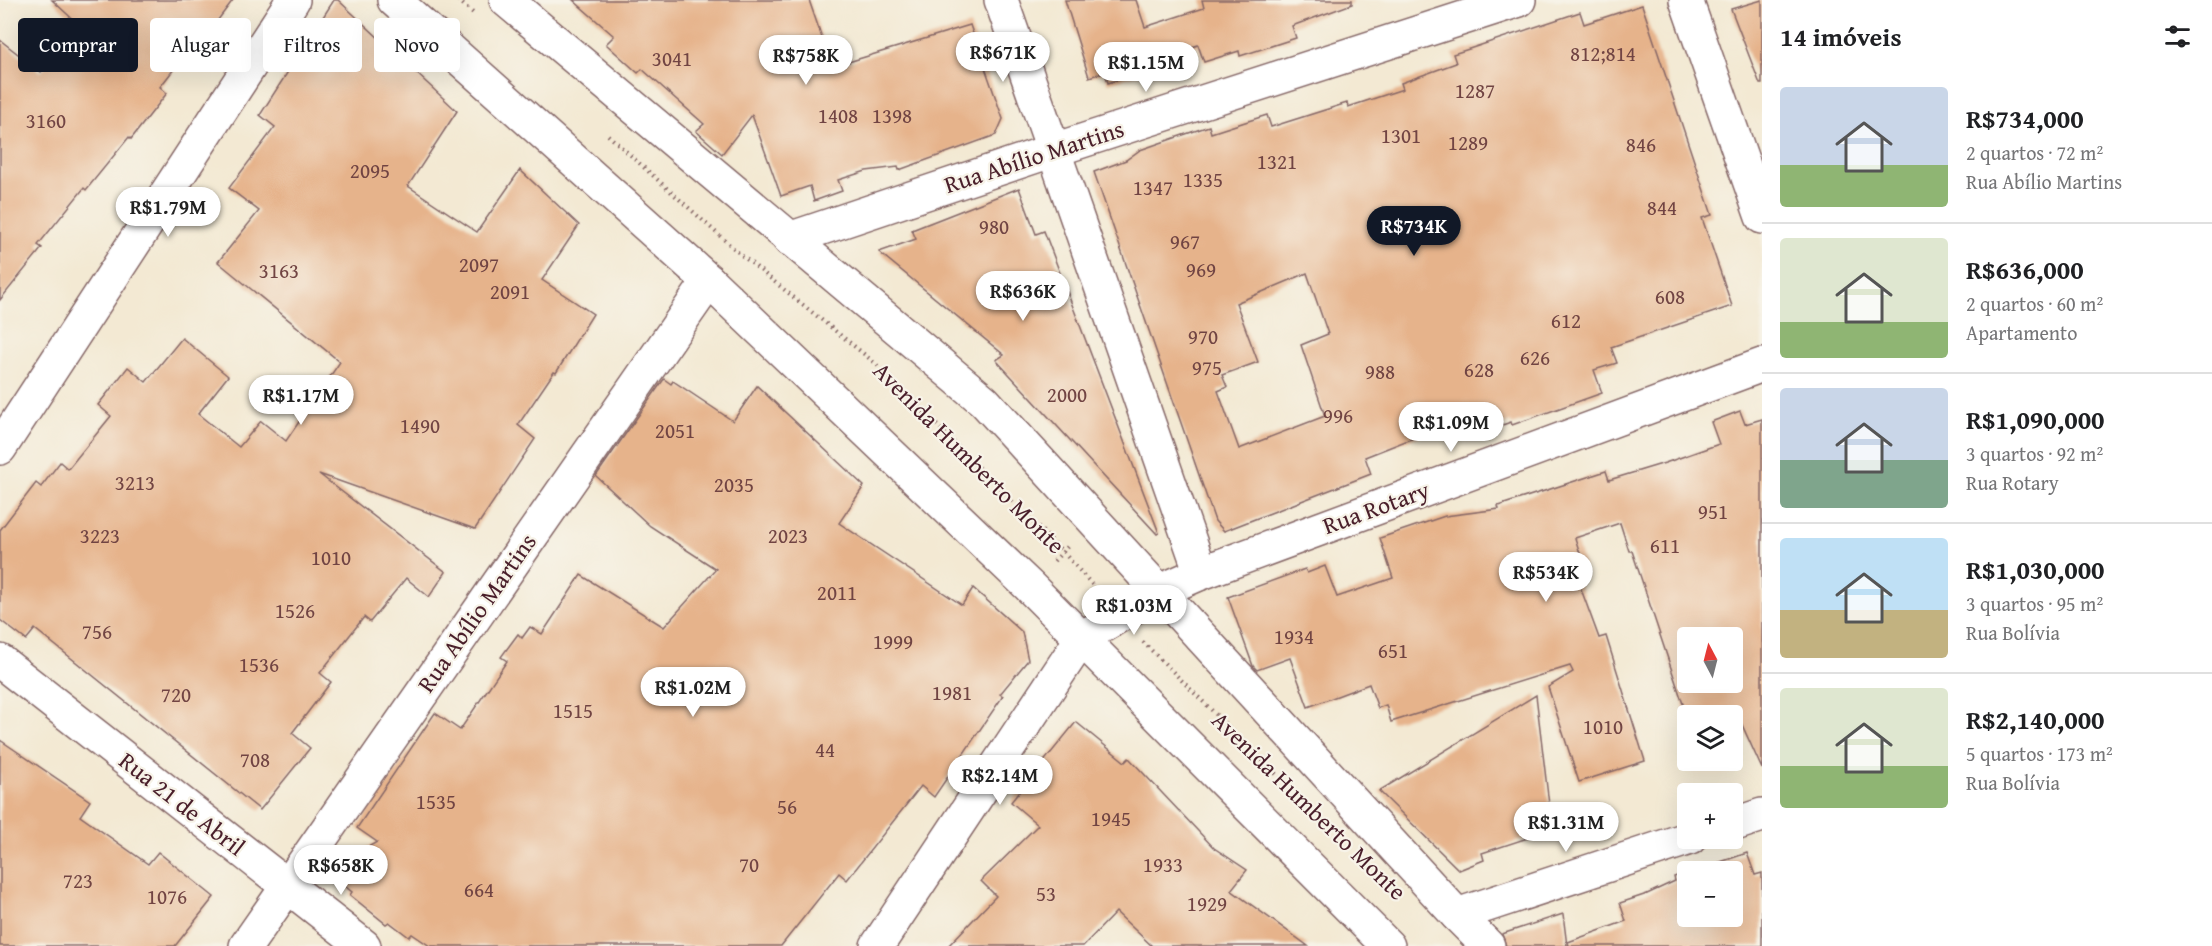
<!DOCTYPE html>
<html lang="pt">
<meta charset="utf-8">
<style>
:root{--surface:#fff;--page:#f6f6f6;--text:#202124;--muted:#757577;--line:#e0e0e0;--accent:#111827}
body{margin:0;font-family:"Gentium Book Plus",serif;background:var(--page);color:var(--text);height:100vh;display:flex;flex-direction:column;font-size:22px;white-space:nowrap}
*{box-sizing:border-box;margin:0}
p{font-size:20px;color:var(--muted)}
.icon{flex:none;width:33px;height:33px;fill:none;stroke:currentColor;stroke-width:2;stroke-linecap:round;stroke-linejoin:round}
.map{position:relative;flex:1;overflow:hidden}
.sheet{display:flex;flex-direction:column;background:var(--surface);width:450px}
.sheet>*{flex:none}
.banner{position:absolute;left:18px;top:18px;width:570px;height:54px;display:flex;gap:12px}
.needle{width:39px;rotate:353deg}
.controls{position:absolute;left:1677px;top:627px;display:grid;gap:12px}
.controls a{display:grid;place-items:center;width:66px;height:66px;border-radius:6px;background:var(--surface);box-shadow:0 6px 24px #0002;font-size:30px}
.price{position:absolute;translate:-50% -51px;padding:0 14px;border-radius:21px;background:#fff;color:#222;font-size:20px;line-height:39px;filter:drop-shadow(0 2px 3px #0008)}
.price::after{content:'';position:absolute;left:50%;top:36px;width:18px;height:14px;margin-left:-9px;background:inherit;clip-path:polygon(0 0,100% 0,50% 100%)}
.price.current{background:var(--accent);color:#fff}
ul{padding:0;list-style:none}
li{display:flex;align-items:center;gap:18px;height:150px;padding:0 18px}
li+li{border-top:2px solid var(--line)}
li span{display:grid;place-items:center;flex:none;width:168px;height:120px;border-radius:6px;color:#555}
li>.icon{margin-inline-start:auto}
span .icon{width:72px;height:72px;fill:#fffc;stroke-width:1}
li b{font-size:26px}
h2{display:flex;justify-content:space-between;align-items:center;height:72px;padding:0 18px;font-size:26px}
.tag{padding:0 21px;border-radius:6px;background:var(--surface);box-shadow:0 6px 24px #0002;font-size:21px;line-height:54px}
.tag.current{background:var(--accent);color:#fff}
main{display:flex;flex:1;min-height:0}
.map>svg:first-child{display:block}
.building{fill:#e6b38b;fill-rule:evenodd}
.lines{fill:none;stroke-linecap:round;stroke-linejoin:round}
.street-casing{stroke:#856666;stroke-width:36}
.primary-casing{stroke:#856666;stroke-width:36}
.path{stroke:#856666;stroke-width:4;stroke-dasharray:1.5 4.5;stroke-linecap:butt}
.street{stroke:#fff;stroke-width:33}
.primary{stroke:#fff;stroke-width:33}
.labels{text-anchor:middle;stroke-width:4.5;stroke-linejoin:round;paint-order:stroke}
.number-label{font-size:21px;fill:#714443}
.street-label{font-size:24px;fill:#4a1f2b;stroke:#f7f3e8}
</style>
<main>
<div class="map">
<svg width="1762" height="946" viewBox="0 0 1762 946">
<rect width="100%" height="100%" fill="#f7f3e8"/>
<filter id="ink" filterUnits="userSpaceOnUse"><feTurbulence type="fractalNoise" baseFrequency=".0167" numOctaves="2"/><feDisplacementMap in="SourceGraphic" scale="12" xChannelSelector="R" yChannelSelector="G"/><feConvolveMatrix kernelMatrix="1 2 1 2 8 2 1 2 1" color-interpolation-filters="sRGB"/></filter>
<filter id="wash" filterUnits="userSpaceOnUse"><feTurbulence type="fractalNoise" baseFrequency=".008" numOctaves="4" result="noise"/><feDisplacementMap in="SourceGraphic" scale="24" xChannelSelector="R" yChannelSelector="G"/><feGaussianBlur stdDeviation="1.35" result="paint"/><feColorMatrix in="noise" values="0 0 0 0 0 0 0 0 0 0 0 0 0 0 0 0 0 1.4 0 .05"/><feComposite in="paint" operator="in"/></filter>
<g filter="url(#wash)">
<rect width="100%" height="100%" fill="#f3e9d3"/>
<g id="blocks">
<!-- building -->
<g class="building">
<path d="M52,0h181l-34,45 -4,-3 -35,45 7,6 -36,46 -2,-2 -43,53 -2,-2 -46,57 4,3 -42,52v-260l41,32 38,-47z"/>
<path d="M334,0h4l119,111 -49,75 69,46 43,-62 59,55 -37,55 51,34 -37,59 -2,-1 -36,53 17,14 -60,90 -156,-55 127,98 -17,25 -23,-19 -36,44 -6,-5 -44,56 11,9 -39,51 18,15 -50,62 -225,-181 -9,11 -26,-20v-90l36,-47 5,4 19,-25 8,7 43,-53 -13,-11 30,-38 18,15 36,-44 46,38 -30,38 41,33 22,-26 25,20 54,-79 -122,-100 41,-51 -30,-23 46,-61 -15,-12z"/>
<path d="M573,0h236l23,67 138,-42 33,94 -7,16 -97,35 -1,-3 -32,4 -28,9 4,11 -28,10 -4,-15 -29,10 -29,-81 -30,39 -26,-23 8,-7 -62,-55 -4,4 -32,-29 8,-8z"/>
<path d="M1065,0h71l9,27 59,-19 -2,-8h150v4l-60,22 4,12 -56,18 -1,-5 -35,11 -6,-17 -57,18 3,9 -36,11 -3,-11 -16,5z"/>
<path d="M1762,0v84h-2l-29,-75z"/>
<path d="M1642,5l70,210 -10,3 30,88 -121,41 6,16 -23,7 8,23 -90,32 -1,-3 -26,9 -6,-19 -114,45 6,17 -147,57 -9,-10 -121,-349 32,-12 14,-10 69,-24 2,7 56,-18 4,12 76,-24 1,4 55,-18 -2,-6 55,-20 -3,-9 16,-5 111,-37 4,12zM1307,273l21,61 -27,11 24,71 -86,33 -21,-58 9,-4 -5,-12 36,-13 -22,-59z"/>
<path d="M1019,188l17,46 8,-3 115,302 -2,1 -161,-174 8,-5 -125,-103 37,-13 -4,-9z"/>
<path d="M664,379l7,5 2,-3 60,40 24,-35 107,100 -25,37 123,82 11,-17 49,44 6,28 -28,34 3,2 -69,101 -13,-11 -74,94 -8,-7 -58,73h-351l-18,-12 -3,3 -20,-15 -3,2 -36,-29 2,-3 -11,-9 8,-25 28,-16 -20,-14 78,-115 25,17 47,-69 -6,-4 17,-23 4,4 8,-11 12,7 39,-59 83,52 52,-58 -66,-43 -54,-50z"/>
<path d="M1740,411l5,13 17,-5v350l-24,-53h-51l-55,-165h-3l-9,-28 -45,15 9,28 -10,4 25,68 7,-2 39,125 -66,21 -31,-95 25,-15 -3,-6 -179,56 -5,-17 -8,3 -9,-24 -61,23 -18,-49 -33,12 -4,-4 -25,-69 77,-28 2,4 18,-7 12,31 56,-19 -13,-40 65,-22 54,-7 -1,-3 108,-35 3,9 56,-17 54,-19 -8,-22zM1688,638h44v44h-44z"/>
<path d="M1536,695l16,135 -70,23 2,7 -25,10 -80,-79z"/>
<path d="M1076,722l49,40 4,-4 85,90 33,22 -16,20 77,56h-156l-36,-34 -33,34h-135l48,-50 -15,-15 57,-56 -27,-23z"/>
<path d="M0,740l90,61 -10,15 68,48 10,-12 56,45 -39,49h-175z"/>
<path d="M1747,853l8,22 7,-2v73h-193l-1,-4 58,-21 -6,-18 27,-9 28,-13 -1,-4 14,-5v44h44v-44h-41z"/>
<path d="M1563,914l4,32h-61l-4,-12z"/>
</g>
</g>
</g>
<g filter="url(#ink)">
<use href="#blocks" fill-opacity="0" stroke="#856666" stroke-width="1.5"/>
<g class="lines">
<defs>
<g id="street">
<path d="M1001,0l200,573"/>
<path d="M1686,0l76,217"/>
<path d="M789,239l265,-89 465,-150"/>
<path d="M0,448l293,-448"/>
<path d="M0,661l364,285"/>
<path d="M1732,825l30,-10"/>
<path d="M1457,915l233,-77"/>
<path d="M246,946l463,-665"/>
<path d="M877,946l205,-308 78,-47 41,-18 561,-208"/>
</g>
<g id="primary">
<path d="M394,0l315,281 320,305 359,360"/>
<path d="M506,0l478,401 473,514 31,31"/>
</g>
</defs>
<!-- street casing -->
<use href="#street" class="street-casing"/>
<!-- primary casing -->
<use href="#primary" class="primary-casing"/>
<!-- path -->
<g class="path">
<path d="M458,0l15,13"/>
<path d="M608,135l132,119 135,109 188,189 33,37"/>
<path d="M1054,561l15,-16"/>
<path d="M1143,642l137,136"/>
</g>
<!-- street -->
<use href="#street" class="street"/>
<!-- primary -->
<use href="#primary" class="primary"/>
</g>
</g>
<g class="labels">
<!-- number labels -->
<g class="number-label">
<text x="1603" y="61">812;814</text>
<text x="672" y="66">3041</text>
<text x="1475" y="98">1287</text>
<text x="838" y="123">1408</text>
<text x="892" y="123">1398</text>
<text x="46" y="128">3160</text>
<text x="1401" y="143">1301</text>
<text x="1468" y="150">1289</text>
<text x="1641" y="152">846</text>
<text x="1277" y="169">1321</text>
<text x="370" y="178">2095</text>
<text x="1203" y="187">1335</text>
<text x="1153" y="195">1347</text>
<text x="1662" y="215">844</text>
<text x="994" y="234">980</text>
<text x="1185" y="249">967</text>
<text x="479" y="272">2097</text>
<text x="1201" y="277">969</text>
<text x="279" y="278">3163</text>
<text x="510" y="299">2091</text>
<text x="1670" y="304">608</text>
<text x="1566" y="328">612</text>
<text x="1203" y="344">970</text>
<text x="1535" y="365">626</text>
<text x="1207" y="375">975</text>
<text x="1479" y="377">628</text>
<text x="1380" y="379">988</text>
<text x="1067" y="402">2000</text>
<text x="1338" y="423">996</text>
<text x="420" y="433">1490</text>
<text x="675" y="438">2051</text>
<text x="135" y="490">3213</text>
<text x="734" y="492">2035</text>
<text x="1713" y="519">951</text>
<text x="100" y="543">3223</text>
<text x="788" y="543">2023</text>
<text x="1665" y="553">611</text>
<text x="331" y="565">1010</text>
<text x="837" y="600">2011</text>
<text x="295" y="618">1526</text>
<text x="97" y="639">756</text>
<text x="1294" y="644">1934</text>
<text x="893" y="649">1999</text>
<text x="1393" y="658">651</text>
<text x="259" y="672">1536</text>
<text x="952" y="700">1981</text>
<text x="176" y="702">720</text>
<text x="573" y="718">1515</text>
<text x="1603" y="734">1010</text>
<text x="825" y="757">44</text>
<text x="255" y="767">708</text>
<text x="436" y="809">1535</text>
<text x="787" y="814">56</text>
<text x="1111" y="826">1945</text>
<text x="749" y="872">70</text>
<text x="1163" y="872">1933</text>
<text x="78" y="888">723</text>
<text x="479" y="897">664</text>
<text x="1046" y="901">53</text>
<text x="167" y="904">1076</text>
<text x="1207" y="911">1929</text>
</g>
<!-- street labels -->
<g class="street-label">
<text transform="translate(1034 157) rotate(-18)" y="8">Rua Abílio Martins</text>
<text transform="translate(969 458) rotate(45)" y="8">Avenida Humberto Monte</text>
<text transform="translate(1376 508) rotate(-20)" y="8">Rua Rotary</text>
<text transform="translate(477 613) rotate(-55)" y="8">Rua Abílio Martins</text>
<text transform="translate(182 804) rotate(38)" y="8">Rua 21 de Abril</text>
<text transform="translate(1309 806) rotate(44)" y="8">Avenida Humberto Monte</text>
</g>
</g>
</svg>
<div class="controls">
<a><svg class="needle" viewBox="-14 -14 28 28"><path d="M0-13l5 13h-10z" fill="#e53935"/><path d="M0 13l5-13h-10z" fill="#757577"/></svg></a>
<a><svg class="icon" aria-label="layers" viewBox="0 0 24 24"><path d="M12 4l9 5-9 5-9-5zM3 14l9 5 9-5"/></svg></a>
<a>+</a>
<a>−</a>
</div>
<b class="price" style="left:1003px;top:83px">R$671K</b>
<b class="price" style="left:806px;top:86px">R$758K</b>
<b class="price" style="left:1146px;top:93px">R$1.15M</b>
<b class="price" style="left:168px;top:238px">R$1.79M</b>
<b class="price current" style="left:1414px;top:257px">R$734K</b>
<b class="price" style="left:1023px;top:322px">R$636K</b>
<b class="price" style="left:301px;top:426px">R$1.17M</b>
<b class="price" style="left:1451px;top:453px">R$1.09M</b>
<b class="price" style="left:1546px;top:603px">R$534K</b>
<b class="price" style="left:1134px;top:636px">R$1.03M</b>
<b class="price" style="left:693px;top:718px">R$1.02M</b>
<b class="price" style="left:1000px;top:806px">R$2.14M</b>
<b class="price" style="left:1566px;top:853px">R$1.31M</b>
<b class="price" style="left:341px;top:896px">R$658K</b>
<div class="banner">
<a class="tag current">Comprar</a>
<a class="tag">Alugar</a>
<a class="tag">Filtros</a>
<a class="tag">Novo</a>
</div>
</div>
<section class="sheet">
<h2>14 imóveis<svg class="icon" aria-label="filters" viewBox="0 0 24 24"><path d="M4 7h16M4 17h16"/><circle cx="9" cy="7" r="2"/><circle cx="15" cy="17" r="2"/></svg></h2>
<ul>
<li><span style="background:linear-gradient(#c9d6e8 65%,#8fb573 0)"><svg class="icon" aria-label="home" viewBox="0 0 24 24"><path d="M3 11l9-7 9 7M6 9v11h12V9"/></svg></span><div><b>R$734,000</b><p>2 quartos · 72 m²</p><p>Rua Abílio Martins</p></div></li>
<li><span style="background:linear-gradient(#dfe7d0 70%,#8fb573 0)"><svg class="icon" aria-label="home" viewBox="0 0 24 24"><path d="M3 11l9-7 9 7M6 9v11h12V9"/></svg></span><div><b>R$636,000</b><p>2 quartos · 60 m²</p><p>Apartamento</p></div></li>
<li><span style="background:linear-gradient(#c9d6e8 60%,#7fa58c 0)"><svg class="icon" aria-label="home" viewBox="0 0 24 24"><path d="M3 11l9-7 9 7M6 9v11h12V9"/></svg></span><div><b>R$1,090,000</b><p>3 quartos · 92 m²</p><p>Rua Rotary</p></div></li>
<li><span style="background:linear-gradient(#bfe0f5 60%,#c2b280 0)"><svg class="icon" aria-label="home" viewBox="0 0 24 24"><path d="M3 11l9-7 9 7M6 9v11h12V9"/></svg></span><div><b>R$1,030,000</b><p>3 quartos · 95 m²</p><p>Rua Bolívia</p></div></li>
<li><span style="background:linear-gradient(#dfe7d0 65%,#8fb573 0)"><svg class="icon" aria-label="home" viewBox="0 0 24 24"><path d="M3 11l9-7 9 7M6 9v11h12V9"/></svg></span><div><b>R$2,140,000</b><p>5 quartos · 173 m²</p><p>Rua Bolívia</p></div></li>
</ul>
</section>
</main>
